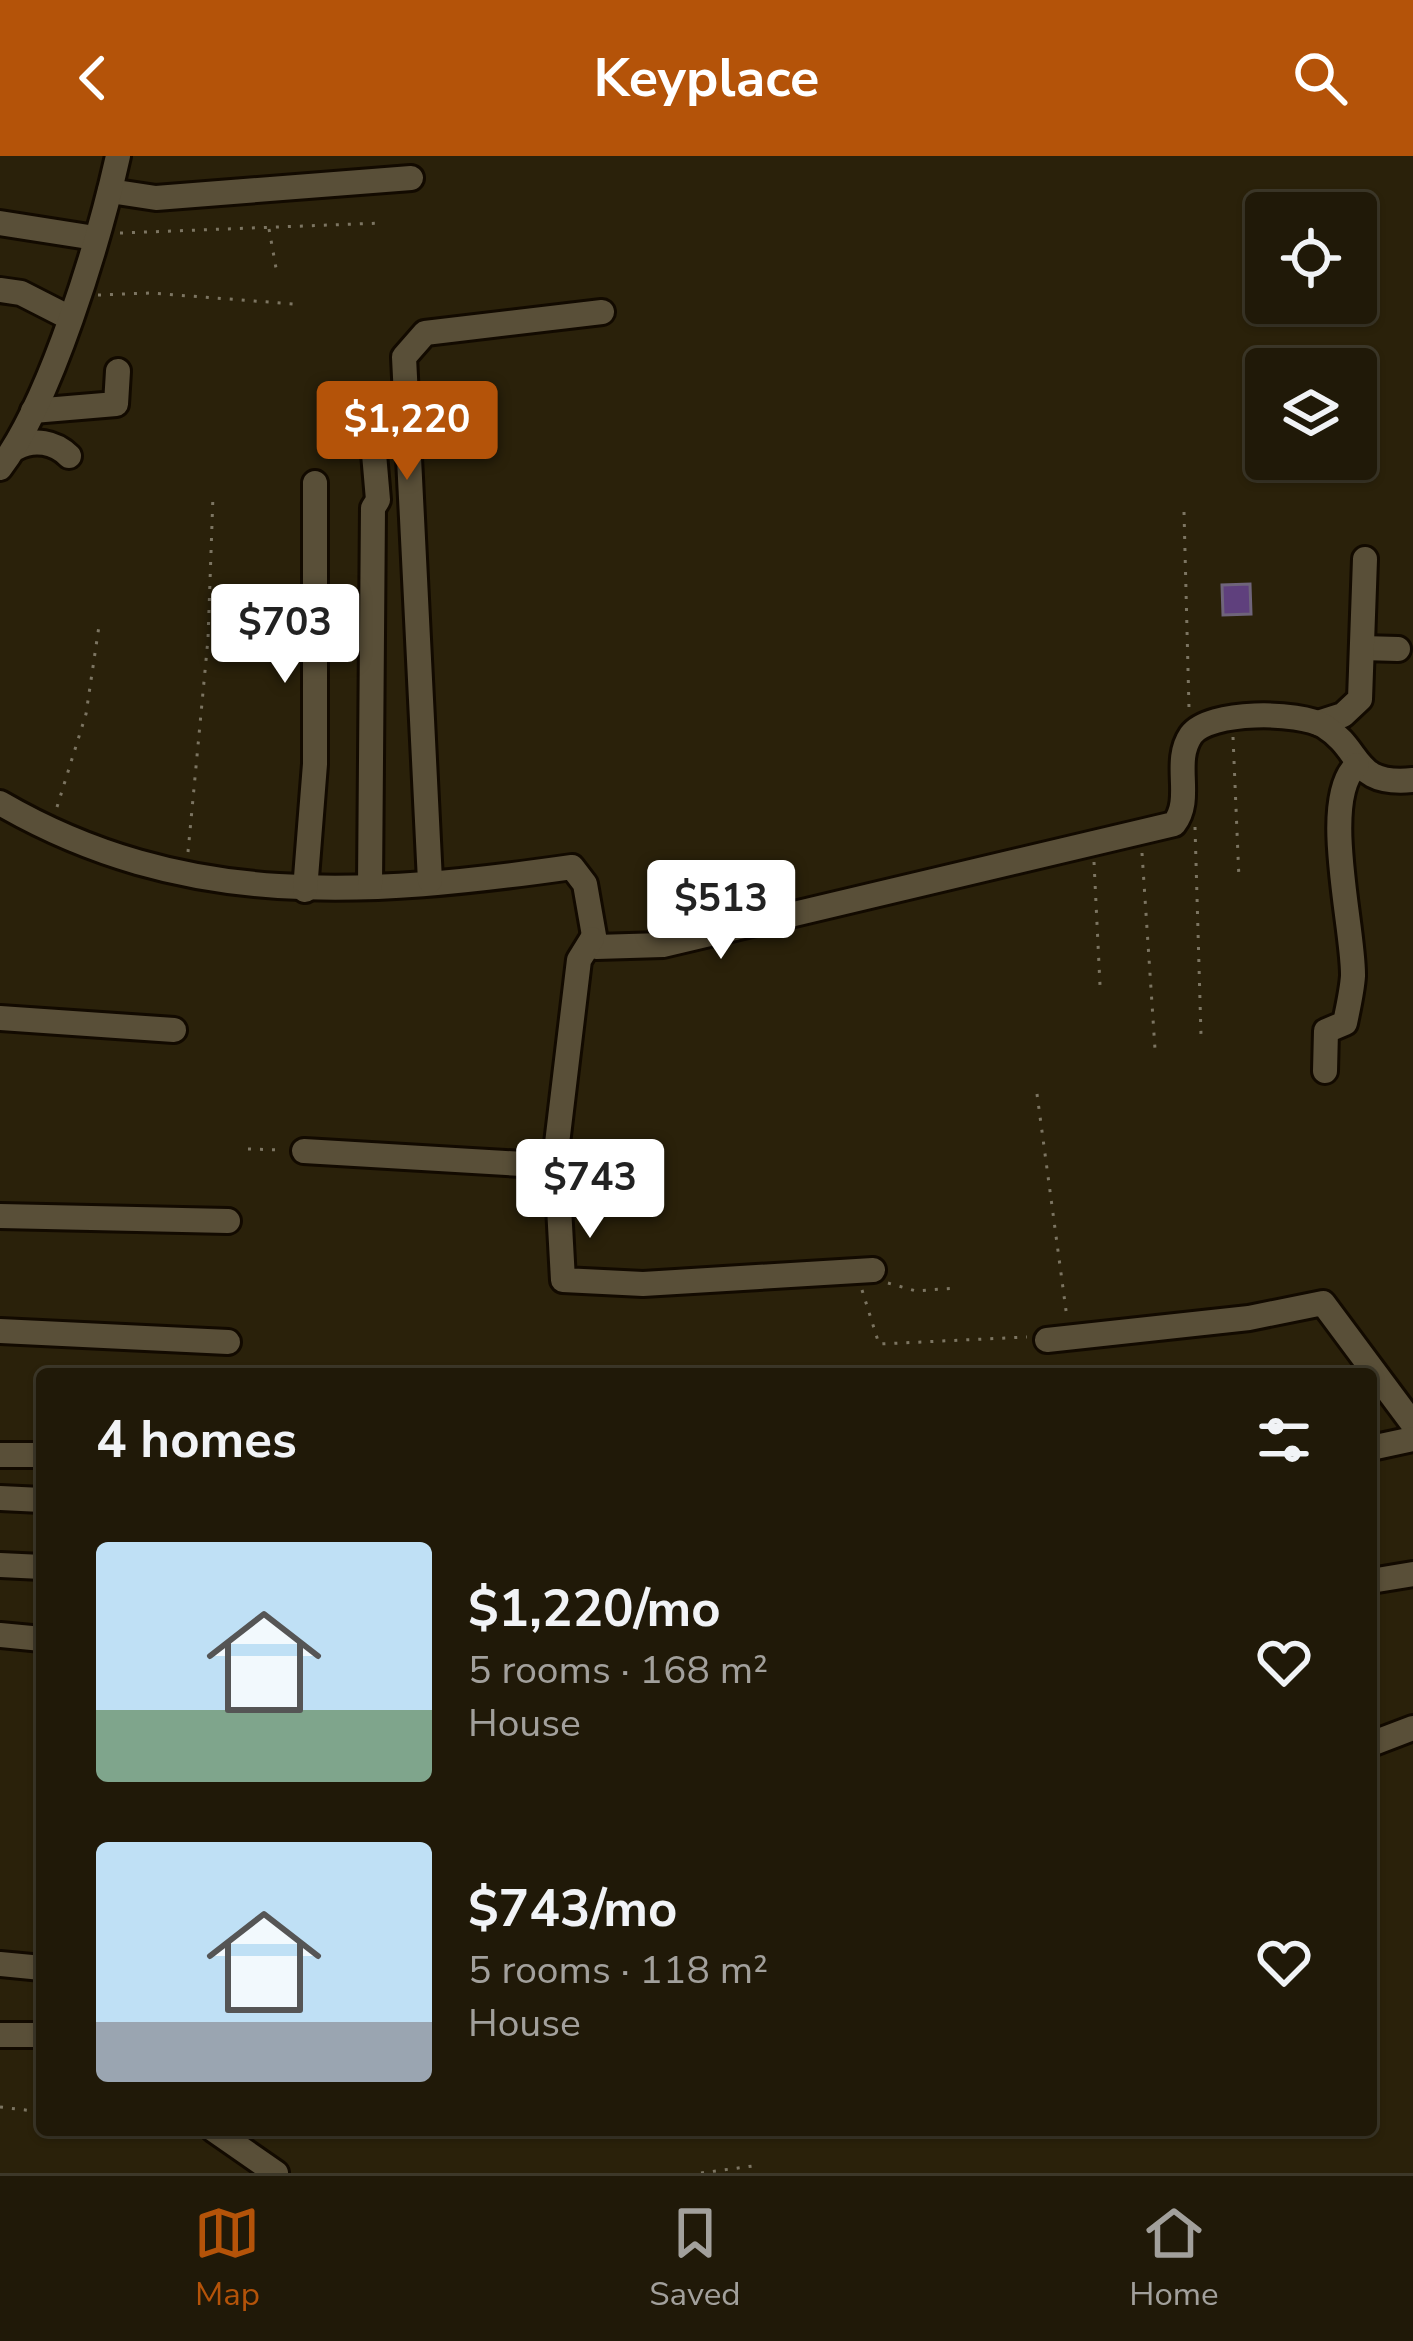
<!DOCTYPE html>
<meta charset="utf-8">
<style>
:root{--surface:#201908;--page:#282212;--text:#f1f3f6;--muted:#a2a09c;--line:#3d3829;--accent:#b45309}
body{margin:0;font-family:"Nunito Sans",sans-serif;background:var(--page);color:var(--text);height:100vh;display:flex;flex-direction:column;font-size:45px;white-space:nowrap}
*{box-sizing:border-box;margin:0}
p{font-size:39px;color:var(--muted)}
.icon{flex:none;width:66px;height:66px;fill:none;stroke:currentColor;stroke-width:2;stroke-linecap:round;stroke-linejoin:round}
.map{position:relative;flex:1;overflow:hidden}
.side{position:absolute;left:36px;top:1212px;width:1341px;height:768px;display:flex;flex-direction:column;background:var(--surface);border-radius:12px;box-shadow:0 3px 9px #0004,0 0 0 3px var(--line)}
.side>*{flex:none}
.tools{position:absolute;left:1245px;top:36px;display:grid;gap:24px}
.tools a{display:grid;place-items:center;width:132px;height:132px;border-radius:12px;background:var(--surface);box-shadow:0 3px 9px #0004,0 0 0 3px var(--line);font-size:60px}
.price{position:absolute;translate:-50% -102px;padding:0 27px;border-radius:12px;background:#fff;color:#222;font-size:39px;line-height:78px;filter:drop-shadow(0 3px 6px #0008)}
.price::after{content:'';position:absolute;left:50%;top:72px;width:36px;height:27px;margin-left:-18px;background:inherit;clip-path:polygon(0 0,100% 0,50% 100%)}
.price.active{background:var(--accent);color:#fff}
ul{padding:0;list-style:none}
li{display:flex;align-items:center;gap:36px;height:300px;padding:0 60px}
li span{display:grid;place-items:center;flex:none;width:336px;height:240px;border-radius:12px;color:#555}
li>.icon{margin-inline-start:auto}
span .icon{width:144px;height:144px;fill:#fffc;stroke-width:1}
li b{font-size:51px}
h2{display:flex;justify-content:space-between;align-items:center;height:144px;padding:0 60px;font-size:51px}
header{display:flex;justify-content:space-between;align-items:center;height:156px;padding:0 60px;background:var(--accent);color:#fff;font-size:54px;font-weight:700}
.menu{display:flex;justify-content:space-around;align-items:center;height:168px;border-top:3px solid var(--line);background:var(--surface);font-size:33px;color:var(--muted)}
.menu a{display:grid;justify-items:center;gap:6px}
.menu .active{color:var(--accent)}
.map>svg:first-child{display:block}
.building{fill:#5f407d;stroke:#6f647b;stroke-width:3}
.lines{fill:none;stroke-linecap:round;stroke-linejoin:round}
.minor-casing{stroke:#120a00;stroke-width:30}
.path{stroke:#7c7562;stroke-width:3;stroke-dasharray:3 9;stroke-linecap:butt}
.minor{stroke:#594f38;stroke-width:24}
</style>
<header><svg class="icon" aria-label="back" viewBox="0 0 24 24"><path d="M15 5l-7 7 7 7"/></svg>Keyplace<svg class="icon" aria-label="search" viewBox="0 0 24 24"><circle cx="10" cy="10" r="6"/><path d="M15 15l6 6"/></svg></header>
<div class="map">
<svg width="1413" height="2017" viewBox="0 0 1413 2017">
<rect width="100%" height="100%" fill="#2a210a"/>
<!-- building -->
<path class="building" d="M1250,428l1,30 -28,1 -1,-30z"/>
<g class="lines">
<defs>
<g id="minor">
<path d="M110,35l46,7 255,-20"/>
<path d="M0,67l95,15"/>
<path d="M0,134l21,3 47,24"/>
<path d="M33,255l83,-7 2,-33"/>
<path d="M16,292c18,-10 39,-6 53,8"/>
<path d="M0,312c51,-67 99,-227 118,-312"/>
<path d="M1362,492l36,1"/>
<path d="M1318,567l25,-8 17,-16 5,-140"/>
<path d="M0,647c184,107 368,93 572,64l13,17 11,63 67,-2 511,-121c20,-26 -2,-61 17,-89 18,-25 108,-24 133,-9 40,25 27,60 89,54"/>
<path d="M430,725l-26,-524 21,-24 177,-21"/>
<path d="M370,730l3,-378 5,-8 -5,-58"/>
<path d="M305,734l10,-126v-281"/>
<path d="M592,783l-13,21 -23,192 7,128 80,4 230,-14"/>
<path d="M0,862l174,12"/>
<path d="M1325,915l1,-40 19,-8c3,-15 7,-32 8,-47 1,-48 -34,-178 4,-211"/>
<path d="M304,995l252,15"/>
<path d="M0,1060l228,5"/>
<path d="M0,1175l228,11"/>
<path d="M1047,1184l202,-22 74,-15 90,121"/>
<path d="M1371,1292l42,-9"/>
<path d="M0,1299h42"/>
<path d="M0,1342l42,2"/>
<path d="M0,1409l42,2"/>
<path d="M1371,1425l42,-7"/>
<path d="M0,1479l42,4"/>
<path d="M1371,1588l42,-16"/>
<path d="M0,1808l42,4"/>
<path d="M0,1879h42"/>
<path d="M214,1974l62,43"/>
</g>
</defs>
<!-- minor casing -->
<use href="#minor" class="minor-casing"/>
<!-- path -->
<g class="path">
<path d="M269,73l7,39"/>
<path d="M120,77l262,-10"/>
<path d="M98,139l52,-2 144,11"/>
<path d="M1184,356l5,196"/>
<path d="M1233,581l6,142"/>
<path d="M57,651l29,-93 13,-88"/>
<path d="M1195,671l6,208"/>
<path d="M188,696l20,-213 5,-144"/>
<path d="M1142,697l13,196"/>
<path d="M1094,706l6,123"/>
<path d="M1037,938l30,224"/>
<path d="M248,993l36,1"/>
<path d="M888,1127l28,8 40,-3"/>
<path d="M862,1134l17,54 148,-7"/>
<path d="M0,1951l42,5"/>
<path d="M701,2017l59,-8"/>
</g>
<!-- minor -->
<use href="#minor" class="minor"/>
</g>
</svg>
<div class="tools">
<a><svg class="icon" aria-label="locate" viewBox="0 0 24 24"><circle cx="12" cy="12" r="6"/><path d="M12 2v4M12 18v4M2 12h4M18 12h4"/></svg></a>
<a><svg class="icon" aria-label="layers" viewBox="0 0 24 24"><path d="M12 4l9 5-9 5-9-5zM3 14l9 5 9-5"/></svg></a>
</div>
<b class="price active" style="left:407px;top:327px">$1,220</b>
<b class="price" style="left:285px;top:530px">$703</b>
<b class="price" style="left:721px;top:806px">$513</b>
<b class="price" style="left:590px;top:1085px">$743</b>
<section class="side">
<h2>4 homes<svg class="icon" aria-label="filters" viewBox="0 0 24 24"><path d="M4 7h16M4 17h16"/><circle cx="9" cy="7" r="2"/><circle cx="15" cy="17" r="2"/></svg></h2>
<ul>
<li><span style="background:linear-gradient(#bfe0f5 70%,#7fa58c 0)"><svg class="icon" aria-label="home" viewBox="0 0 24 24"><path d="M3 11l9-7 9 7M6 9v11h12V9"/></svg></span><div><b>$1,220/mo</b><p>5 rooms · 168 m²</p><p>House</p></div><svg class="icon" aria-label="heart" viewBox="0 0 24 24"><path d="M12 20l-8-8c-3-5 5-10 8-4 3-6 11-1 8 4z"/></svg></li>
<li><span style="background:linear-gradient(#bfe0f5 75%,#9aa5b1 0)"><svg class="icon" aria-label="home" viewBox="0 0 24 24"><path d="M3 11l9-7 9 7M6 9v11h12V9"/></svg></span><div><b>$743/mo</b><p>5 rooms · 118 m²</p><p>House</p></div><svg class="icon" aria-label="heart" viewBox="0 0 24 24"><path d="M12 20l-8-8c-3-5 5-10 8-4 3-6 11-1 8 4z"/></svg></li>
</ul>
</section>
</div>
<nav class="menu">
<a class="active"><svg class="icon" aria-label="map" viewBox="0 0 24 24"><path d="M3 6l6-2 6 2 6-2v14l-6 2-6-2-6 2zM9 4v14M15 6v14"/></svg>Map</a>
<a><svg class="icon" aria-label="saved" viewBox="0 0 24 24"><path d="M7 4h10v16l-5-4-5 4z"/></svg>Saved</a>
<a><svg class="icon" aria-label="home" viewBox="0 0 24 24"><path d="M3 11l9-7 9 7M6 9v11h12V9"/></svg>Home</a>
</nav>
